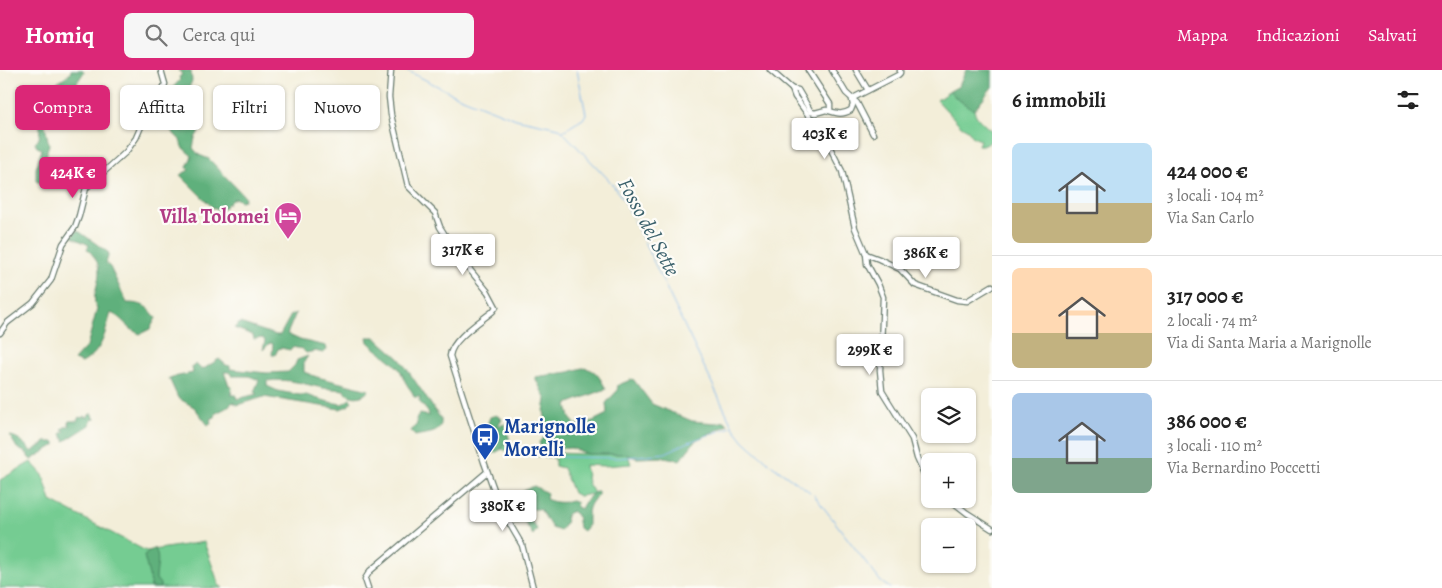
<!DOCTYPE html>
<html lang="it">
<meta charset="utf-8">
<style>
:root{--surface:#fff;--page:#f6f6f6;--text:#222;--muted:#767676;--line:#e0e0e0;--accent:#db2777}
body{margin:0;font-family:Alegreya,serif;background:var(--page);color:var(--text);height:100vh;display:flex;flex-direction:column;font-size:19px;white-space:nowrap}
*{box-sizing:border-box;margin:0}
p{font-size:16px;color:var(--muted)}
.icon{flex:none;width:28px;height:28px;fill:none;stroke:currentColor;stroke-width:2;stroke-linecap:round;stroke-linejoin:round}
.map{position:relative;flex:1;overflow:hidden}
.side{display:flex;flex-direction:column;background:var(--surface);width:450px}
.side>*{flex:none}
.hud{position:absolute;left:15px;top:15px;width:475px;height:45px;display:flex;gap:10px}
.fabs{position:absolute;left:921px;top:318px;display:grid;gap:10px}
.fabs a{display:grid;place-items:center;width:55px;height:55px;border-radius:8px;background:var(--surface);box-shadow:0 1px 4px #0004;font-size:25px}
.price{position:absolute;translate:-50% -42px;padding:0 11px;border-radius:5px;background:#fff;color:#222;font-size:16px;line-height:32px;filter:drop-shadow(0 1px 2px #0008)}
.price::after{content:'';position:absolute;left:50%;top:30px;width:15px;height:11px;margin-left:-8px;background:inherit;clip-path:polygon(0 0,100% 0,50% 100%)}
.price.selected{background:var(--accent);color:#fff}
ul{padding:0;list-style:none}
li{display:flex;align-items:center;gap:15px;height:125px;padding:0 20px}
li+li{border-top:1px solid var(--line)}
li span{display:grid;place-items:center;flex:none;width:140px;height:100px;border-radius:8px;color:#555}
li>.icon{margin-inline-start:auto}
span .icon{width:60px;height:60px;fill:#fffc;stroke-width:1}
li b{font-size:21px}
h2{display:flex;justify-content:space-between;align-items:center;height:60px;padding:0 20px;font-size:21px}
.tag{padding:0 18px;border-radius:8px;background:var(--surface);box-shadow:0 1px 4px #0004;font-size:18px;line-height:45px}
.tag.selected{background:var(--accent);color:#fff}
header{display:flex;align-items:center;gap:30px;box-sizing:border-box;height:70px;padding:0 25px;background:var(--accent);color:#fff}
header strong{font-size:24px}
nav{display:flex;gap:28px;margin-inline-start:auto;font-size:18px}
.search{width:350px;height:45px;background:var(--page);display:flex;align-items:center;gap:12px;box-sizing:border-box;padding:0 18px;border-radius:8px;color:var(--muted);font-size:19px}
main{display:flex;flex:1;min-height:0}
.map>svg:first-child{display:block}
.green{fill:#74cc92;stroke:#4a8463}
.forest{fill:#5fb07c;stroke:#3f7658;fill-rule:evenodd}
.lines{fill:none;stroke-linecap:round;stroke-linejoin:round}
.stream{stroke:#7db6ed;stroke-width:1}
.street-casing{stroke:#697b6e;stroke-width:7}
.street{stroke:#fff;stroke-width:4.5}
.labels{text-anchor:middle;stroke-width:4.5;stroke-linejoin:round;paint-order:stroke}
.hotel-label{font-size:20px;font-weight:bold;fill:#b23c85;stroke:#fdfcf7;text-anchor:end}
.transit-label{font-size:20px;font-weight:bold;fill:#164399;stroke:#fdfcf7;text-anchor:start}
.water-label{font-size:21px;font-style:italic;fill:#3b616c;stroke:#fdfcf7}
</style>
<header>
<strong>Homiq</strong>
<div class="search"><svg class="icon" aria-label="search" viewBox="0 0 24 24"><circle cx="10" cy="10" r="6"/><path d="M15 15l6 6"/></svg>Cerca qui</div>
<nav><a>Mappa</a><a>Indicazioni</a><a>Salvati</a></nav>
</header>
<main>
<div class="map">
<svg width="992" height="518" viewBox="0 0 992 518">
<rect width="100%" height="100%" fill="#fdfcf7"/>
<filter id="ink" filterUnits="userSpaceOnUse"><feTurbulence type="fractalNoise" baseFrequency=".02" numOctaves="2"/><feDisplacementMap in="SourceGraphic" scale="10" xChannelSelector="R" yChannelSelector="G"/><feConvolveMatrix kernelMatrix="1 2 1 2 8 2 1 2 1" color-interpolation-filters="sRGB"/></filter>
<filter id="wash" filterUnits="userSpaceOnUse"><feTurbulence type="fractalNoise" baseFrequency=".0096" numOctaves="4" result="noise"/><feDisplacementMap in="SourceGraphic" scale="20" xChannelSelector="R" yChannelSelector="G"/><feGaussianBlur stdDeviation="1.12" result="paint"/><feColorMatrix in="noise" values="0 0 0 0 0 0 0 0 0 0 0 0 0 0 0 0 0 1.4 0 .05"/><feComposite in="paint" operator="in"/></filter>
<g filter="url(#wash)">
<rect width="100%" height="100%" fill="#f3eed9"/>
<!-- green -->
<g class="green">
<path d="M950,21l6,7 18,12c2,9 11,15 18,21v9l-6,5h-8l2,-5 -7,-3 -5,-7 -7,-4 -24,-26z"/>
<path d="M502,375c41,10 81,9 122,9l4,1 3,9 -27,2 -19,-1 3,18 6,10 -2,1 -13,2 -6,-3 -10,-25 -8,-2v-8l-39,-4 -14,-5z"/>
<path d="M31,392l12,13 8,26 95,50 58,-9 15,43 4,3h-223v-108z"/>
</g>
<!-- forest -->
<g class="forest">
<path d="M71,0h12l1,2 -8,12 -14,11 -7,15 -7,8 -3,8 4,19 -2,5v4l-4,7 -3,22 -4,-2v-13l6,-19 -5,-2 -2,-5 4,-3 1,-13 -7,-6 -1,-6c10,-17 20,-31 38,-40z"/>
<path d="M179,0l12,1 1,10 -7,15 1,7 7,8 7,3 4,9 -9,15 -2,10 6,7 10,4 36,38 -1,3 -4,1 -5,-3 -3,2 -11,11 -8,-3 -33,-33 9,-5 -2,-3 5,-11 -10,-9 -2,-7 -16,-16h10l9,7 4,-1 4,-7 -30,-24 3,-4h5l2,-6 9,-9 -1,-3 3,-2z"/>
<path d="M966,0h26v17l-18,23 -18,-12 -6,-7 9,-5z"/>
<path d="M77,160l32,23 -3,10 4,4 17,36c15,0 21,3 29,15l-6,11 -10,5c-15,-6 -15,-15 -29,-21 -7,22 -8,38 -29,50l-8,-3 13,-14 10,-37c-10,-19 16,-37 -10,-60l2,-4 -17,-8z"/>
<path d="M296,243l-9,21 13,6 26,6 1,4 -4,3 -8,-2 -9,2 -4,-4 -10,-2 -2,3 -9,-2 -3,1 -3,6h-3l1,-11 -3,-1 -7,7 2,-9 -2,-3 -9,1 -1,-4 -19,-7 6,-5 36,12h4l11,-20z"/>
<path d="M367,267h8l25,22 41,60c2,16 -15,14 -26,17l-4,-5 6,-7 -1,-5 4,-5 9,2 -1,-4 -9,-11 1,-4h-6c-1,-6 -5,-8 -8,-14 -3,-4 -4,-11 -7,-14 -9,-11 -21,-17 -31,-27z"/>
<path d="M308,286l-4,6v10l13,5 52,13c-6,9 -20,9 -25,0 -7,-1 -14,-1 -21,-2 -19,-4 -36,-10 -56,-7v5l11,5 22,4h6l23,7 13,2 8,-5 2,2 -4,5 -8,3 -76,-12 -27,8 -4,-3 -7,6 -10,5 -1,4 -5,2 1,4 -3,2 -14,-18 -16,-9 -9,-20 24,-5 -1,-6 4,-3 6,6 17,-11 7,6 4,1v3l37,4 21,-1 7,-7 2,-5zM224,302h5l3,4h17l10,4 -5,12 3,2 -20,5 -1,-4h-5l1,-8 -3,-1z"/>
<path d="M582,298c14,0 18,10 24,21l-39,15 3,14 6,7 17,-4 14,-7 -1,-11 11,-12 1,-6 15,-6 19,25 40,17 24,2 9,-2 3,4 -32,15 -16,20 -16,-3 -27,1 -13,-4h-36l-17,-6 -17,1 -13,-2 -2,-5 6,-5 2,-7 -3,-19 2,-11 -11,-23 34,-5z"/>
<path d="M90,344h2l3,5 -4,1 -1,5 -25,16 -4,-7 4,-3 -3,-2 1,-1 7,-3 -2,-2 1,-2h8l2,-4 2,1 4,-2 1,2z"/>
<path d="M496,345l6,4 -4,7 7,-2 5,17 -7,4 -1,4 -15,8 -10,-24 7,1 6,-17z"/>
<path d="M10,366c10,1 15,9 22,16l7,-6h3l3,-4h10v3l-24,15 -3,-3v-3l-11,-6z"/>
<path d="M534,416l13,7 -1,6c9,4 17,4 26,2l5,2 -1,3 5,3c3,-7 9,-15 17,-18v4c-11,11 -10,15 -10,30l-5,6 -4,-3 -2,-13 -5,-4 -5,3 -2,10 -5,7 -8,-3 -12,-19h-10l-3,6 10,14 -4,6 -10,-15 -8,5 -11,-20c9,-7 19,-15 30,-19z"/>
<path d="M154,478c7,8 2,21 2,31l4,5v4h-10l1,-5 -7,-27z"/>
</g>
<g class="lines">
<!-- stream -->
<g class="stream">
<path d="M406,0l49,25 61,24 43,9 50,52 16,22 108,225 11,14 25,22"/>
<path d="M563,61l20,-12 3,-5 -9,-44"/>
<path d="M560,387l60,1 45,-5 24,-11 42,-15"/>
<path d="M772,395l38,27"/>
<path d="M814,425l67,87 9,6"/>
</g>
</g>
</g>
<g filter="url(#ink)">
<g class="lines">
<defs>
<g id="street">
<path d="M391,0l-2,27 2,18 17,71 27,27 5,14 17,27 31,38 8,15 -3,4c-12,10 -42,29 -43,45l34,106 17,47 21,36 11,43"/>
<path d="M770,0l22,19 3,8 30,41 17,33 13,57 11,26 1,10 11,20 5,13 -3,73 2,21 30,48 5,19 8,18 5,5"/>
<path d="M808,0l22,34v7"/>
<path d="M832,0l14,23 11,10 16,31"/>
<path d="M856,0l12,20"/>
<path d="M792,19l6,1 13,22 4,1 11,-3c10,3 15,6 25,0l2,-5 -1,-5 3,-3 43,-22 2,-2v-3"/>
<path d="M866,184l13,5 21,10 15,16 42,15 10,1 25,-15"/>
<path d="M0,263l7,-10 26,-20 18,-23 12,-36 12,-17 4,-11 7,-28 40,-36 10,-14 13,-30 6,-10 8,-9 2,-5 -4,-14"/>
<path d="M949,429l18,14 25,16"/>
<path d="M368,518l-3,-9 5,-8 117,-99"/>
</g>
</defs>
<!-- street casing -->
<use href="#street" class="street-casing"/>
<!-- street -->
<use href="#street" class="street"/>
</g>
</g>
<!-- icons -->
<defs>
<symbol id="hotel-pin" viewBox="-11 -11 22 30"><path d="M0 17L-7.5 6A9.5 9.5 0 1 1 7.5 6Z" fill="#d1479c" stroke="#fdfcf7"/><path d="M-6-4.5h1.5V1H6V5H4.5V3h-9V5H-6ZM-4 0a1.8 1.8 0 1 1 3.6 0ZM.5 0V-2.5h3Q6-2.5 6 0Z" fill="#fff"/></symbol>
<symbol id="bus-pin" viewBox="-11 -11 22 30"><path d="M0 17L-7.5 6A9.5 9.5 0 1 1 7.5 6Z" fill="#1a4fb4" stroke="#fdfcf7"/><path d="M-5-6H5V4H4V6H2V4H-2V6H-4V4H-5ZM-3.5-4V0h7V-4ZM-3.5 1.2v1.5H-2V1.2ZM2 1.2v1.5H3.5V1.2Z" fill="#fff"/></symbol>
</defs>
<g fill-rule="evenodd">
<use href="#hotel-pin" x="272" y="130" width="32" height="43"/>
<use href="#bus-pin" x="469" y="351" width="32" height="43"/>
</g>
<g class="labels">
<!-- hotel labels -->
<g class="hotel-label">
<text x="269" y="153">Villa Tolomei</text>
</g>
<!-- transit labels -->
<g class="transit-label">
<text x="504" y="363">Marignolle<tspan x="504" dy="23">Morelli</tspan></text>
</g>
<!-- water labels -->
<g class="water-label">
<text transform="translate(649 157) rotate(62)" y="7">Fosso del Sette</text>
</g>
</g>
</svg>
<div class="fabs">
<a><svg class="icon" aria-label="layers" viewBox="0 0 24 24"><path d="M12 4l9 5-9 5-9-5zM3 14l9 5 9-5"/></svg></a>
<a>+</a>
<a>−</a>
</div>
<b class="price" style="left:825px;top:90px">403K €</b>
<b class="price selected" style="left:73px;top:129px">424K €</b>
<b class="price" style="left:463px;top:206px">317K €</b>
<b class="price" style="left:926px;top:209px">386K €</b>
<b class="price" style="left:870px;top:306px">299K €</b>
<b class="price" style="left:503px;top:462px">380K €</b>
<div class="hud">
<a class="tag selected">Compra</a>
<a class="tag">Affitta</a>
<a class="tag">Filtri</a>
<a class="tag">Nuovo</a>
</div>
</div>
<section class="side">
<h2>6 immobili<svg class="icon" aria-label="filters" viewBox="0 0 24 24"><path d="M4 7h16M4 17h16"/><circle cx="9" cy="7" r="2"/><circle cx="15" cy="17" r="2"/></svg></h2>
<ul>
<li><span style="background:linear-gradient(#bfe0f5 60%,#c2b280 0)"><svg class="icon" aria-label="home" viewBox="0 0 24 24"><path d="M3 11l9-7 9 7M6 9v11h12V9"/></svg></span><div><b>424 000 €</b><p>3 locali · 104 m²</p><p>Via San Carlo</p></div></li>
<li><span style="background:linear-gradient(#ffd9b3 65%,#c2b280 0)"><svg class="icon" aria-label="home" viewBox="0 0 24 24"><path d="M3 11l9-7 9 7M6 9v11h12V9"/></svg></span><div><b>317 000 €</b><p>2 locali · 74 m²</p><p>Via di Santa Maria a Marignolle</p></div></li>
<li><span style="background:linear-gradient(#a9c7e8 65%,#7fa58c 0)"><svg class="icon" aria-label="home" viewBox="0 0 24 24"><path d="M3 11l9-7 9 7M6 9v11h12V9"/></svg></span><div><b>386 000 €</b><p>3 locali · 110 m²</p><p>Via Bernardino Poccetti</p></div></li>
</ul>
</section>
</main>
